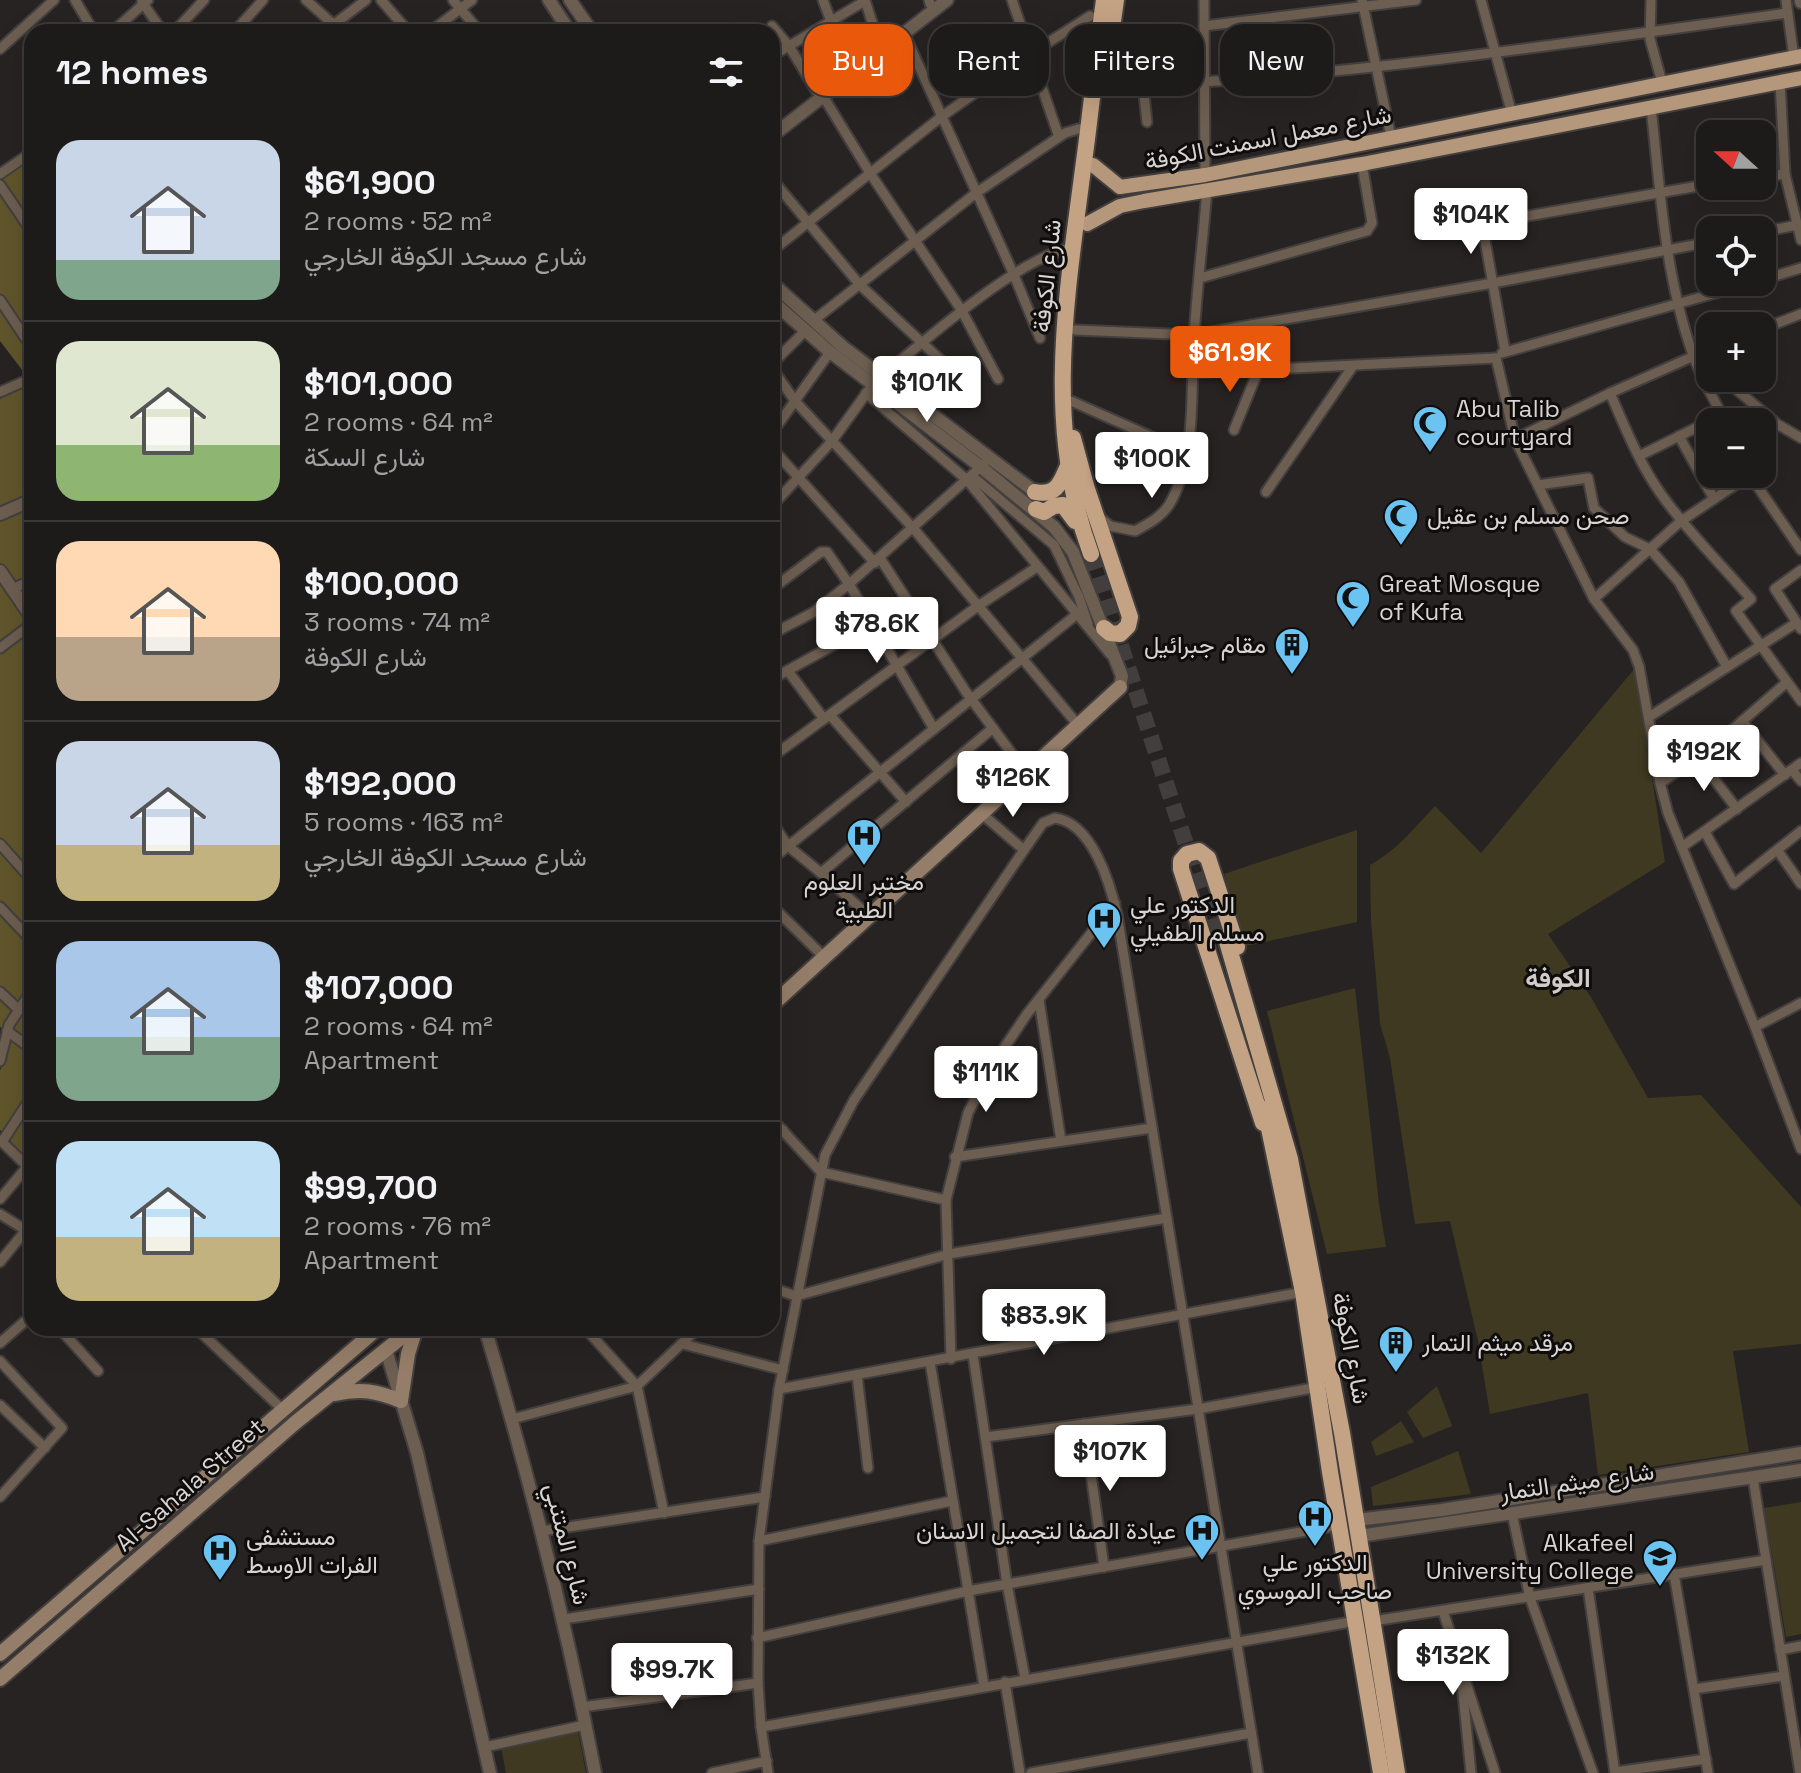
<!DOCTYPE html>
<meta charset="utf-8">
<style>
:root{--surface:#1d1a1a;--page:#252323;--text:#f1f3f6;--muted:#a0a1a2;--line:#3b3839;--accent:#ea580c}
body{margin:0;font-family:"Space Grotesk",Vazirmatn,sans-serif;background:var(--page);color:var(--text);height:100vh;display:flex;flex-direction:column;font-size:30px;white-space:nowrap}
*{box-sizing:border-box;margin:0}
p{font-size:26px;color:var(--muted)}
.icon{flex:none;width:44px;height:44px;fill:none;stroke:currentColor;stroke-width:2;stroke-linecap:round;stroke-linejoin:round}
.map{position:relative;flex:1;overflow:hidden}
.details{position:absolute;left:24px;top:24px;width:756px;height:1312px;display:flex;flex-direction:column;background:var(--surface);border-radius:24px;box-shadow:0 8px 32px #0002,0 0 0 2px var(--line)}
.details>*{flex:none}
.banner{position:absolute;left:804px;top:24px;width:760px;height:72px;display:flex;gap:16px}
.needle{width:52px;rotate:291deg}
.controls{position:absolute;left:1696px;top:120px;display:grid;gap:16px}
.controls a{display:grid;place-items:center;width:80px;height:80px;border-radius:16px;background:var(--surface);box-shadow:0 8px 32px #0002,0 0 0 2px var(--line);font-size:40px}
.price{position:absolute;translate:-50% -68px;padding:0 18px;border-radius:8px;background:#fff;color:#222;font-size:26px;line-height:52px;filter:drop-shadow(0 2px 4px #0008)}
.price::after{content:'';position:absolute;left:50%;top:48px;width:24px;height:18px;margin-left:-12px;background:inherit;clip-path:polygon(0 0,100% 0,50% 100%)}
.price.on{background:var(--accent);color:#fff}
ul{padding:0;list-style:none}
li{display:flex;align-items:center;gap:24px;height:200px;padding:0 32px}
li+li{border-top:2px solid var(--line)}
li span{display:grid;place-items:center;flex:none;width:224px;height:160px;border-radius:24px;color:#555}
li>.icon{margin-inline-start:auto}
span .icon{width:96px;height:96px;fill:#fffc;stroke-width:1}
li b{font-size:34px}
h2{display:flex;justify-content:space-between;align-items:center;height:96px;padding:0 32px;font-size:34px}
.chip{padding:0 28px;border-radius:24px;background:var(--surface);box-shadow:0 8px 32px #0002,0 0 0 2px var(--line);font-size:28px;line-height:72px}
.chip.on{background:var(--accent);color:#fff}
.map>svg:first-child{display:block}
.green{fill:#3f3921}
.forest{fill:#60552b}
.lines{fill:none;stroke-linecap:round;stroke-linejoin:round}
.trunk-tunnel{stroke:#413e3d;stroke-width:16;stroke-dasharray:16 8;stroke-linecap:butt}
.minor-casing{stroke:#433f3e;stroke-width:13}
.tertiary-casing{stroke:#433f3e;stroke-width:16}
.secondary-casing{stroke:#433f3e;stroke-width:18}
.primary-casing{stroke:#433f3e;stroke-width:18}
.trunk-casing{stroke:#433f3e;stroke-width:20}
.minor{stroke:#6c5e50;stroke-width:9}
.tertiary{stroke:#6c5e50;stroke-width:12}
.secondary{stroke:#957e69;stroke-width:14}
.primary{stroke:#b5977b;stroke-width:14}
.trunk{stroke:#c4a284;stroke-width:16}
.labels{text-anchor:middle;stroke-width:6;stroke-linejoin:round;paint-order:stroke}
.street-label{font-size:24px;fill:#d7d4d3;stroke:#0f0d0c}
.poi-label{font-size:24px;fill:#d7d4d3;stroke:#0f0d0c;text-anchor:start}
.neighbourhood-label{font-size:26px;font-weight:bold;fill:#d1cbca;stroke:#0f0d0c}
</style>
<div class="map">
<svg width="1801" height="1773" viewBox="0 0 1801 1773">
<rect width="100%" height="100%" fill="#272322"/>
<!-- green -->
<g class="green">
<path d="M1635,668l30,194 -117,72 43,63 57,101 53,-3 100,112v137l-68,7 16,101 -151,23 -10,-82 -98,21 -12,-73 -28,-120 -35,3 -25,-166 -10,-34 -9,-103 -1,-56c26,-14 45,-38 65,-59l46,47z"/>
<path d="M1357,830v92l-111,24 -22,-72z"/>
<path d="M1355,988l24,216 7,43 -59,7 -60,-243z"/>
<path d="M1437,1386l15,40 -29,12 -16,-26z"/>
<path d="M1401,1421l13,21 -38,14 -5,-14z"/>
<path d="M1458,1451l13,43 -98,12 -2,-19z"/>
<path d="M1801,1502v132l-15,3 -22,-129z"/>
<path d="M578,1732l8,41h-80l-5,-26z"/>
</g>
<!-- forest -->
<path class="forest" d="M32,153v1012l-32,-35v-59l10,-35 -10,-9v-628l29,-20 -29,-38v-164z"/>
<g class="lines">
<!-- trunk-tunnel -->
<path class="trunk-tunnel" d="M1091,554l127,388"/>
<defs>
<g id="minor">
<path d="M75,0l19,32"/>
<path d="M306,0l36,32"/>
<path d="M381,0l28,32"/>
<path d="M453,0l27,32"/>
<path d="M823,0l25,67"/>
<path d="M865,0l14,44"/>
<path d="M929,0l1,4"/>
<path d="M1012,0l47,137"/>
<path d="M1204,0l1,175"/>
<path d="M1362,0l29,137"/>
<path d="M1481,0l31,114"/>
<path d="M1651,0l-1,39 13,47"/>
<path d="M1786,0l8,58"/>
<path d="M142,2l21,30"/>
<path d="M772,26l17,20 28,46"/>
<path d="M1204,26l212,-26"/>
<path d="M112,32l36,-32"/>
<path d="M174,32l30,-32"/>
<path d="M234,32l29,-32"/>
<path d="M324,32l42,-32"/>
<path d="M430,32l42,-32"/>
<path d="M904,33l110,242 26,63"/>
<path d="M0,49l54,-49"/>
<path d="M772,56l93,-55"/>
<path d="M1780,82l5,92 16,66"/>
<path d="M1143,86l4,36"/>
<path d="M1103,87c230,-8 457,-43 684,-74"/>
<path d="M823,96l47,77 92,138 36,68"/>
<path d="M1651,107c9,83 14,169 42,248 8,23 22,45 32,67"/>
<path d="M0,174l32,-22"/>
<path d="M1762,177l23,-3"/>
<path d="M772,179l88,106 100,93"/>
<path d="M0,185l32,47"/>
<path d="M1762,232l35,-7"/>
<path d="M772,251l169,-134 89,-63 60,-38"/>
<path d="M1200,278l167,-47 5,-8 -10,-59"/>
<path d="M1762,280l39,-12"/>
<path d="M0,300l32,48"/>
<path d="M813,321l163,-128 89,-60 13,-4 11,-1"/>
<path d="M1762,329l39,-15"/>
<path d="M1075,330l119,5 299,-52 217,-41"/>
<path d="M1505,351l-23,-127 228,-40"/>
<path d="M1502,353l253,-71"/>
<path d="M1496,358l19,81 79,160 39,51 6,16 21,117 8,30 87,214 46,122"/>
<path d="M772,364l33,-33"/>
<path d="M772,368l23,33 118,127 165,197"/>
<path d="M1192,373l304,-15"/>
<path d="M882,376c38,-32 144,-124 191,-128"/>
<path d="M1723,378l54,46 24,14"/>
<path d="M0,392l32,-14"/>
<path d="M866,393l101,87 143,174"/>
<path d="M1610,393c15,34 29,70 51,101 26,37 60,70 90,105l-15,12 65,90"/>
<path d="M1071,401l117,52"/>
<path d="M1234,430l24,-59"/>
<path d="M772,433l58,-81"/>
<path d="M1679,436l35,63"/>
<path d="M1515,439l95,-46 100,-44"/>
<path d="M772,448l103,115"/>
<path d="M1639,456l83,-41"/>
<path d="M1749,474l52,76"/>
<path d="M972,476l82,69 25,52 9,27"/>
<path d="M1538,485l50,-7 6,30 31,29 25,12 29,33 48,85"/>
<path d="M1266,492l87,-126"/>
<path d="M772,506l60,-65 36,-50"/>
<path d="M1097,515l13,11 25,5c13,-7 26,-14 34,-26 29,-49 21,-114 25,-168 3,-49 9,-98 13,-147"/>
<path d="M880,558l86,134 61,82"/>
<path d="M1801,570l-26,19 26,40"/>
<path d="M12,589l20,-9"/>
<path d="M772,589l49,-37h6l22,32 85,145"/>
<path d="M1594,599l87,-78 69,-46"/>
<path d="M772,634l42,-22 35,-28 135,-120"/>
<path d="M0,648l32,-24"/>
<path d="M788,671l36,48"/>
<path d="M772,679l100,-55"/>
<path d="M830,715l76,87"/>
<path d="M1649,717l147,-94"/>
<path d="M1742,721l43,54"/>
<path d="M772,757l206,-151 59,-39"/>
<path d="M1698,758l39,51"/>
<path d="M1792,770l9,11"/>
<path d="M1660,783l48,-32 79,-69"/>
<path d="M981,813l43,37"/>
<path d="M772,822l16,24 33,27 172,-145"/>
<path d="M1705,832l29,52 67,-53"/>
<path d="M0,844l32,36"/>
<path d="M1682,847l119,-84"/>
<path d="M1778,851l23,33"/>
<path d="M772,859l304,-244"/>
<path d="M821,873l48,43"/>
<path d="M772,906l52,51"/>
<path d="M0,907l32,34"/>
<path d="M0,992l19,18"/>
<path d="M1039,1000l22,141"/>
<path d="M1755,1027l46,-24"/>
<path d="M7,1031l25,18"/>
<path d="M0,1061l9,-36 23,-35"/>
<path d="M772,1119l49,53 125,28"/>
<path d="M0,1140l32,31"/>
<path d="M772,1140l11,-10"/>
<path d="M2,1142l30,-46"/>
<path d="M955,1157l197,-29"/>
<path d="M0,1199l27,-32"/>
<path d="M0,1214l32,20"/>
<path d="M0,1262l26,-32"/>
<path d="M772,1288l24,8 153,-42 218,-36"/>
<path d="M59,1328l39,43"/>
<path d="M196,1328l86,81"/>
<path d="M585,1328l52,58 27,127"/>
<path d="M0,1343l32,-28"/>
<path d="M683,1344l100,26"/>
<path d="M973,1355l34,229 18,94"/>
<path d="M951,1359l-5,-159 22,-87 24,-47 35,-52 88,-111"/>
<path d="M0,1361l62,67 -62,69"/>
<path d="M930,1362l54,324"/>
<path d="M857,1375l11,93"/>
<path d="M779,1389l524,-97"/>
<path d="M0,1405l45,43"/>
<path d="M512,1419l125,-33 61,-58"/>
<path d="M1084,1424l20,143"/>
<path d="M986,1437l212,-28 120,-22"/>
<path d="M1753,1478l47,295"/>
<path d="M1512,1513l18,85 63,175"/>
<path d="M542,1531l223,-34"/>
<path d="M759,1541l193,-40"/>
<path d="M1674,1574l34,199"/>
<path d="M1588,1588l27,185"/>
<path d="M1443,1611l52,162"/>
<path d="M564,1619l195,-30"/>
<path d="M1373,1621l393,-61"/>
<path d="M757,1638l211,-47 372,-66"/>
<path d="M1780,1650l21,-4"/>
<path d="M1005,1682l15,91"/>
<path d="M1462,1684l9,89"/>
<path d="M1694,1689l90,-13"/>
<path d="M582,1707l176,-24"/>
<path d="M761,1727l595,-106"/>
<path d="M485,1747l100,-22"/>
<path d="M1615,1772l91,-13"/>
<path d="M712,1773l55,-12"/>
<path d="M768,1773l-7,-46 -3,-44 1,-142 20,-152 46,-234 29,-55 170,-250 19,-27 12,-5c37,5 55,65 62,96l141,859"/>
<path d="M1031,1773l220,-40"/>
</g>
<g id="tertiary">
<path d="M549,0l21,32"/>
<path d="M570,0l22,32"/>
<path d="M1801,0v2"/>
<path d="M772,136l175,-136"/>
<path d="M772,283l71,64 192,145"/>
<path d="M772,301l58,51 151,115 73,60 19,25 49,124 -2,11"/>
<path d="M0,514l32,-14"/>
<path d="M0,571l32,47"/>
<path d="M485,1328c44,147 81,294 110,445"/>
<path d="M386,1350l31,103 73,320"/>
<path d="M1356,1520l86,-10 359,-57"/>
<path d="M1359,1536l442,-66"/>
</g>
<g id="secondary">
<path d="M772,1005l348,-318"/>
<path d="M335,1394c25,-6 42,-3 66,7l7,-47 8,-26"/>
<path d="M0,1654l378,-326"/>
<path d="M0,1679l296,-257 117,-94"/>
</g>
<g id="primary">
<path d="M1093,165l27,22"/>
<path d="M1120,187l85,-12 596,-119"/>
<path d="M1087,224l33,-18 24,-5 218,-37 439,-86"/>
</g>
<g id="trunk">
<path d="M1109,50l7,-50"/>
<path d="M1073,438l14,51 43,128 -2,9 -8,8 -10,-1 -6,-5"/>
<path d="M1035,492c20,4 25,-7 32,-24"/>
<path d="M1036,509l8,3 10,-6 9,-1 12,16"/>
<path d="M1091,554c-47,-127 -25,-254 -8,-385 8,-56 13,-113 21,-169"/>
<path d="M1226,938l64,221 52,274 55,340"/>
<path d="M1237,947l-29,-89 -9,-7 -12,3 -6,7v8l82,254"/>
<path d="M1265,1109l38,183 27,180 51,301"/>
</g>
</defs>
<!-- minor casing -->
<use href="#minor" class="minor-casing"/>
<!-- tertiary casing -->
<use href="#tertiary" class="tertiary-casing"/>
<!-- secondary casing -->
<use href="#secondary" class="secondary-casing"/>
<!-- primary casing -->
<use href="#primary" class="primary-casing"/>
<!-- trunk casing -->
<use href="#trunk" class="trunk-casing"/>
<!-- minor -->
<use href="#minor" class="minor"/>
<!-- tertiary -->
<use href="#tertiary" class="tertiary"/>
<!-- secondary -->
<use href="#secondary" class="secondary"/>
<!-- primary -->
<use href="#primary" class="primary"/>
<!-- trunk -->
<use href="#trunk" class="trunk"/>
</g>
<!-- icons -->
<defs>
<symbol id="mosque-pin" viewBox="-11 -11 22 30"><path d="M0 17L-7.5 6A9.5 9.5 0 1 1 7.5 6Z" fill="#6bc3f2" stroke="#0f0d0c"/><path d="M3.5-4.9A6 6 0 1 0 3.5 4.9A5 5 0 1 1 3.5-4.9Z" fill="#111"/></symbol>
<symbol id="building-pin" viewBox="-11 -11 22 30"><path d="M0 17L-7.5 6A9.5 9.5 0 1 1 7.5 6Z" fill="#6bc3f2" stroke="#0f0d0c"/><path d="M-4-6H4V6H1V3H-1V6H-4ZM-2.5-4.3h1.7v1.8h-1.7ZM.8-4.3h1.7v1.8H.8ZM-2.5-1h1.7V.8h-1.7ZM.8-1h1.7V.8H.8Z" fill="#111"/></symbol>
<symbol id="hospital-pin" viewBox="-11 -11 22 30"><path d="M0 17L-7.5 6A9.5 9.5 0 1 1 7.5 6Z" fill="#6bc3f2" stroke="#0f0d0c"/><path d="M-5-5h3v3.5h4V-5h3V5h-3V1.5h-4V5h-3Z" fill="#111"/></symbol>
<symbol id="university-pin" viewBox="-11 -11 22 30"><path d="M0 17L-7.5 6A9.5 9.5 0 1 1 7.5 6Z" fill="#6bc3f2" stroke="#0f0d0c"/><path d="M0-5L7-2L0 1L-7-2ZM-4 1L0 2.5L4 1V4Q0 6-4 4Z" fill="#111"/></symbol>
</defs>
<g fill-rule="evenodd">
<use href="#mosque-pin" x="1410" y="403" width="40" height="54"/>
<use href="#mosque-pin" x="1381" y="496" width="40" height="54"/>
<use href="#mosque-pin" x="1333" y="578" width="40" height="54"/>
<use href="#building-pin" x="1272" y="625" width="40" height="54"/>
<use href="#hospital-pin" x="844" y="816" width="40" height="54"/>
<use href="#hospital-pin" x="1084" y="899" width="40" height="54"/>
<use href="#building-pin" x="1376" y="1323" width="40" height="54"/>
<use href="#hospital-pin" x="1295" y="1497" width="40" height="54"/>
<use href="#hospital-pin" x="1182" y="1511" width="40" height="54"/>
<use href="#hospital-pin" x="200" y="1531" width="40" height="54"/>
<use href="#university-pin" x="1640" y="1537" width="40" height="54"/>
</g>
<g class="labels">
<!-- street labels -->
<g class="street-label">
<text transform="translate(1268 138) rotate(-11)" y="8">شارع معمل اسمنت الكوفة</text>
<text transform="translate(1047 276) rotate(-84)" y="8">شارع الكوفة</text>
<text transform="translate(1351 1348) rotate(79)" y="8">شارع الكوفة</text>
<text transform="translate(1577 1482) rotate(-8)" y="8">شارع ميثم التمار</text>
<text transform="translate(190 1485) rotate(-41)" y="8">Al-Sahala Street</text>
<text transform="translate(567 1544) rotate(76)" y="8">شارع المتنبي</text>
</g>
<!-- poi labels -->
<g class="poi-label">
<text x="1456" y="417">Abu Talib<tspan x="1456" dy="28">courtyard</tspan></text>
<text x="1427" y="524">صحن مسلم بن عقيل</text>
<text x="1379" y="592">Great Mosque<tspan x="1379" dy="28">of Kufa</tspan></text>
<text x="1266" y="653" text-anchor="end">مقام جبرائيل</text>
<text x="864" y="890" text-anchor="middle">مختبر العلوم<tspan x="864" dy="28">الطبية</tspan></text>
<text x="1130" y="913">الدكتور علي<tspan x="1130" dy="28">مسلم الطفيلي</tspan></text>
<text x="1422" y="1351">مرقد ميثم التمار</text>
<text x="1176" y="1539" text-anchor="end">عيادة الصفا لتجميل الاسنان</text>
<text x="246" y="1545">مستشفى<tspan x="246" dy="28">الفرات الاوسط</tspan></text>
<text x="1634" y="1551" text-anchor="end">Alkafeel<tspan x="1634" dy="28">University College</tspan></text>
<text x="1315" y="1571" text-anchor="middle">الدكتور علي<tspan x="1315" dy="28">صاحب الموسوي</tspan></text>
</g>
<!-- neighbourhood labels -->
<g class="neighbourhood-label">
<text x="1558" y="987">الكوفة</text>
</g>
</g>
</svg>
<div class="controls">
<a><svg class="needle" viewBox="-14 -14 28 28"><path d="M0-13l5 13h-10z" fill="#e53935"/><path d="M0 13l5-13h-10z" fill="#a0a1a2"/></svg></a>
<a><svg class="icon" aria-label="locate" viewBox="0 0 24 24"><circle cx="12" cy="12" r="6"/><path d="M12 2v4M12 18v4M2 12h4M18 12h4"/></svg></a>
<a>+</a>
<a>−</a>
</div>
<b class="price" style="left:1471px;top:256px">$104K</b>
<b class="price on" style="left:1230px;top:394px">$61.9K</b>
<b class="price" style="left:927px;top:424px">$101K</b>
<b class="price" style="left:1152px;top:500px">$100K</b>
<b class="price" style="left:877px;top:665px">$78.6K</b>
<b class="price" style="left:1704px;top:793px">$192K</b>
<b class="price" style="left:1013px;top:819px">$126K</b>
<b class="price" style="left:986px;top:1114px">$111K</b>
<b class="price" style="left:1044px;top:1357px">$83.9K</b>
<b class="price" style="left:1110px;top:1493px">$107K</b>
<b class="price" style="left:1453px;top:1697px">$132K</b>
<b class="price" style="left:672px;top:1711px">$99.7K</b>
<div class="banner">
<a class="chip on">Buy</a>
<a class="chip">Rent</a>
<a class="chip">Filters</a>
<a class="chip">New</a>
</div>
<section class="details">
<h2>12 homes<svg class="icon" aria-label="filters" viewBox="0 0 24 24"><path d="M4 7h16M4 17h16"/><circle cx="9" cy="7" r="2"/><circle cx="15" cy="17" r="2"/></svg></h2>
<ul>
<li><span style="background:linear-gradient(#c9d6e8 75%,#7fa58c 0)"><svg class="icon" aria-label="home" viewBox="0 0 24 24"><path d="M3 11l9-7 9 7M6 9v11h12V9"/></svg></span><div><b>$61,900</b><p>2 rooms · 52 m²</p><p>شارع مسجد الكوفة الخارجي</p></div></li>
<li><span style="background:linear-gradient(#dfe7d0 65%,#8fb573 0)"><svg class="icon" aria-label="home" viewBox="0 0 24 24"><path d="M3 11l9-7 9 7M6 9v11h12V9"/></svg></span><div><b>$101,000</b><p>2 rooms · 64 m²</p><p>شارع السكة</p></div></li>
<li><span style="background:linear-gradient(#ffd9b3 60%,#b9a48a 0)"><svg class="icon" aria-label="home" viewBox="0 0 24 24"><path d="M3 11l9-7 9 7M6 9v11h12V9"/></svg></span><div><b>$100,000</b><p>3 rooms · 74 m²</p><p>شارع الكوفة</p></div></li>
<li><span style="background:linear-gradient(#c9d6e8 65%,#c2b280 0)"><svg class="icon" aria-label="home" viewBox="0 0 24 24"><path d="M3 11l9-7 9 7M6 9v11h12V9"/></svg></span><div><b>$192,000</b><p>5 rooms · 163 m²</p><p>شارع مسجد الكوفة الخارجي</p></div></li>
<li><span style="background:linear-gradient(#a9c7e8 60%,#7fa58c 0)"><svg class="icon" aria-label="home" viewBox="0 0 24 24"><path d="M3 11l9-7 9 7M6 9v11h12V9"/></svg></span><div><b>$107,000</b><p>2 rooms · 64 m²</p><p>Apartment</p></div></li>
<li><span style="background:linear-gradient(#bfe0f5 60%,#c2b280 0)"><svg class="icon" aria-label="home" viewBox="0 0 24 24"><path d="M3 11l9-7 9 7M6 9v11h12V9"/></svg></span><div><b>$99,700</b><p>2 rooms · 76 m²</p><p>Apartment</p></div></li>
</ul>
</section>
</div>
